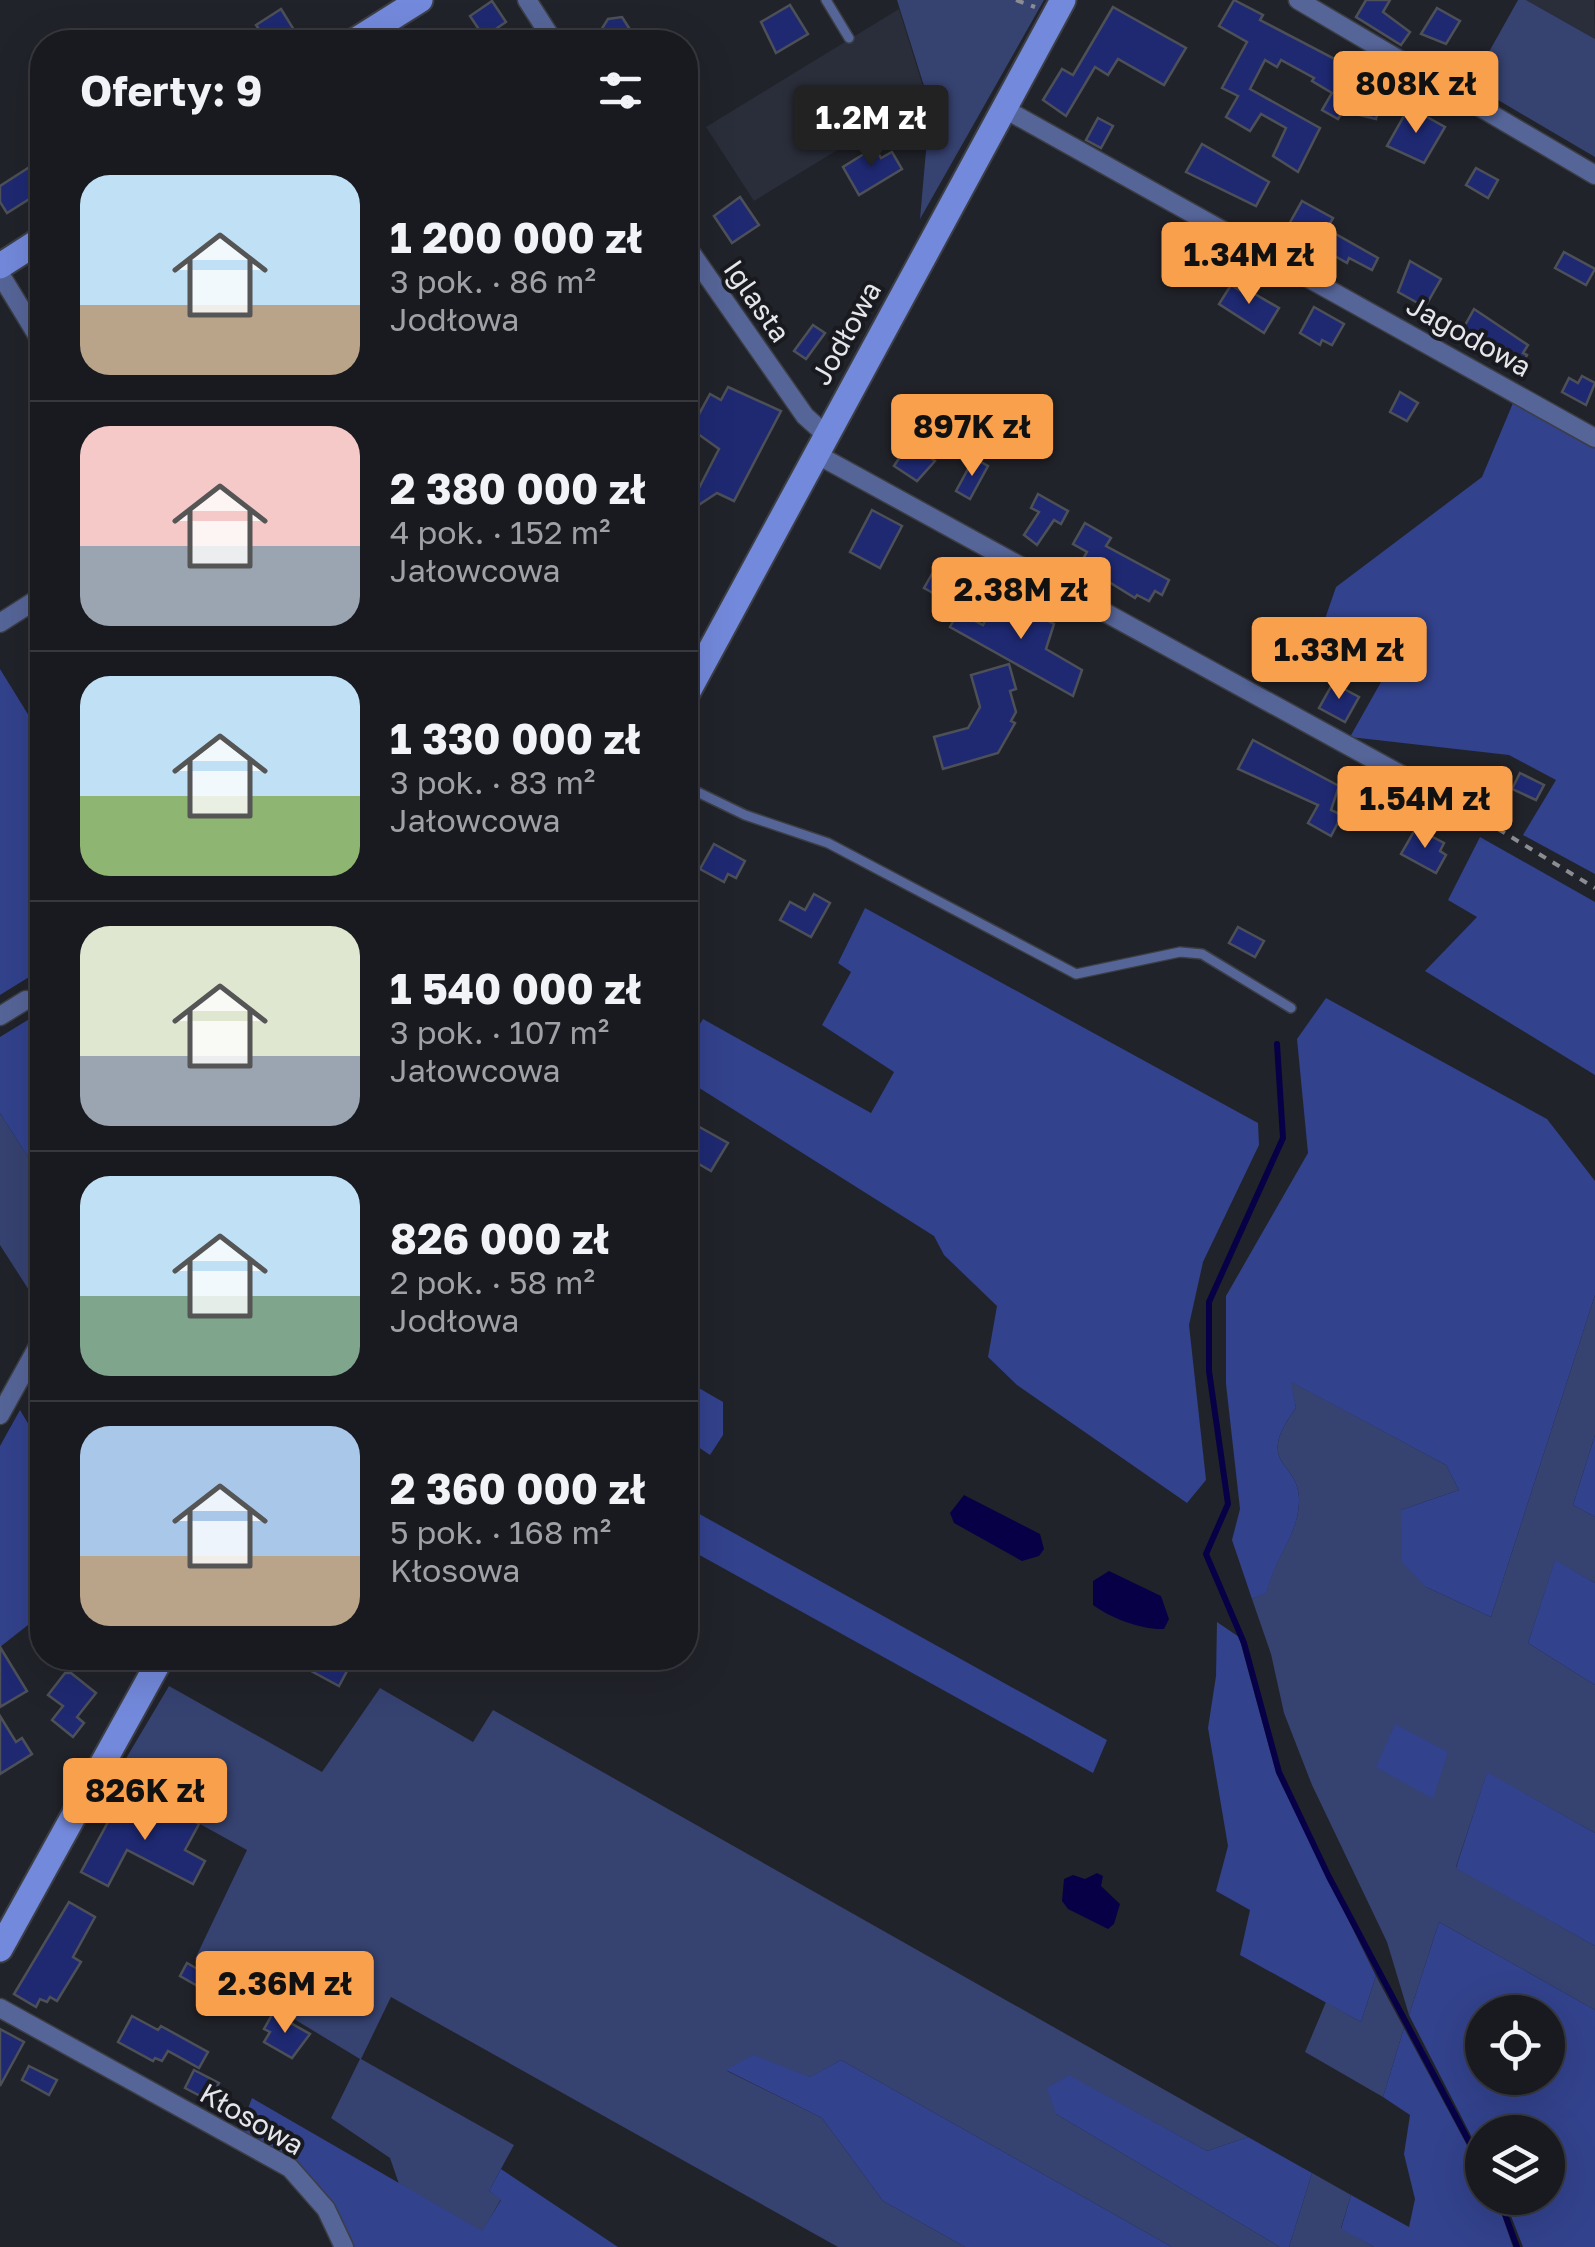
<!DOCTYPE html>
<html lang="pl">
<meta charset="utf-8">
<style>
:root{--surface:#191a20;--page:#222329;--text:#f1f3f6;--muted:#9fa1a5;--line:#37383e;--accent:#f9a04c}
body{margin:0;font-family:"Golos Text",sans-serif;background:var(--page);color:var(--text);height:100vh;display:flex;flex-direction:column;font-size:38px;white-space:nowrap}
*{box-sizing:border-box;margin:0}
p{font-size:32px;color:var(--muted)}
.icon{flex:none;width:55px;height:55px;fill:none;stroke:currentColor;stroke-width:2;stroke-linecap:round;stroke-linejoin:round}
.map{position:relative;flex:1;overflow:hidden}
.sheet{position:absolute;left:30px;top:30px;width:668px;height:1640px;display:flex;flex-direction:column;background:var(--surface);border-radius:40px;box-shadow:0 10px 40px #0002,0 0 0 2px var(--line)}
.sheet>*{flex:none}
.fabs{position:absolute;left:1465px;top:1995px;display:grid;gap:20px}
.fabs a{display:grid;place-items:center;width:100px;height:100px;border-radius:50%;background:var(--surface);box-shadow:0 10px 40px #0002,0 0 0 2px var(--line);font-size:50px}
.price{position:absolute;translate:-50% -85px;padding:0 22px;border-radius:10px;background:var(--accent);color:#111;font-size:32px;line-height:65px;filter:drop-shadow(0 2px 5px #0008)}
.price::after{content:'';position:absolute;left:50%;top:60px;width:30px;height:22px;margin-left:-15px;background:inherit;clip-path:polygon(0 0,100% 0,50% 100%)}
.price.selected{background:#222;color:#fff}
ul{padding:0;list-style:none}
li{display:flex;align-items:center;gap:30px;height:250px;padding:0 50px}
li+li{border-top:2px solid var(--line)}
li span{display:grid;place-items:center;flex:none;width:280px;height:200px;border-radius:30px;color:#555}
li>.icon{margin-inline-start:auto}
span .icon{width:120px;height:120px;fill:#fffc;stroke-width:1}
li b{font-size:42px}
h2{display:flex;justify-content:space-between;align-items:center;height:120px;padding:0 50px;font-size:42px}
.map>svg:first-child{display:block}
.built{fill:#2a2e3a}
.green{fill:#364270}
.forest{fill:#32428c;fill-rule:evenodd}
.water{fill:#070047}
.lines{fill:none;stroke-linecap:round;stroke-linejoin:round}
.stream{stroke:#070047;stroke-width:6}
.building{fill:#1e2972;stroke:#4d5057;stroke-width:2.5}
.lane-casing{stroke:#3c3e45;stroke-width:12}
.street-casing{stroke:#3c3e45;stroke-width:21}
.secondary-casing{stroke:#3c3e45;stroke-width:29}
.path{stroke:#8b8d93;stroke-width:4;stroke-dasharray:8 8;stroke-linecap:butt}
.lane{stroke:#566598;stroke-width:9}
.street{stroke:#566598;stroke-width:18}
.secondary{stroke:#7389db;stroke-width:25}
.labels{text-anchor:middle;stroke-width:8;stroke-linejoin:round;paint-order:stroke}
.street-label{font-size:28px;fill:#e5e6eb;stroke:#181a20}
</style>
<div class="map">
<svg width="1595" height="2247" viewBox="0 0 1595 2247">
<rect width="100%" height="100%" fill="#21232a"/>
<!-- built -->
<g class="built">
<path d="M1526,0h68l1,39z"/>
<path d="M899,9l27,87 -172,105 -48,-74z"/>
</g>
<!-- green -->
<g class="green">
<path d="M897,0h147l-124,219 10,-114z"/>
<path d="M1518,0h8l69,39v118l-124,-73z"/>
<path d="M0,1113l42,66v102l-8,17 -34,-53z"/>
<path d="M1595,1295v140l-22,70 22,12v66l-40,-22 -27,82 67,42v148l-108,-60 -31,94 139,79v64l-156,-88 -30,93 -22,-73 -75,-157 -28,-72 -13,-59 -19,-55 15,-8c6,-32 31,-55 32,-89 2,-42 -47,-35 -3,-94l-6,-27 156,84 13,25 -58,20 25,77 65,30z"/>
<path d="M169,1686l153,86 58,-84 93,54 20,-32 755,427 -41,14 -138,-75 -13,38 224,133h-108l-331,-187 -30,17 -84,-6 95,47 61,83 82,46h-127l-447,-250 -30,62 153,86 -25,46 12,8 -19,33 -82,-45 -10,-29 -59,-40 29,-59 -165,-100 52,-109 -132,-73z"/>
<path d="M1376,1976l28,52 -21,69 -78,-45 21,-50 35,20z"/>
<path d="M1312,2173l39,22 -10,33 33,19h-85z"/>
</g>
<!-- forest -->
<g class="forest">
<path d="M1513,403l82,43v428l-72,-39 33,-55 -47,-25 -159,-18 31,-55 -65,-37 20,-58 146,-110z"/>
<path d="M0,669l42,68v232l-42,26z"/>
<path d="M1480,837l115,65v173l-170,-104 52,-54 -29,-17z"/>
<path d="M865,908l393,215 1,22 -56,117 -14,63 17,155 -19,23 -170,-118 -29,-28 9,-51 -53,-51 -10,-19 -249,-157v-30l18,-30 168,94 23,-41 -72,-47 29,-53 -13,-9z"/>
<path d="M1326,998l221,121 48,62v114l-104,322 -65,-30 -24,-25 -1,-52 58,-20 -13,-25 -155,-83 5,26c-44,59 5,52 3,94 -1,34 -25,56 -32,90l-15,7 -20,-59 8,-31 -14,-125v-88l82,-143 -11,-114z"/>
<path d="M31,1018l11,19v142l-42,-66v-76z"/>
<path d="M685,1380l38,22v33l-13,20 -25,-17z"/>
<path d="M20,1410l22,37v167l-42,33v-201z"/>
<path d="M1595,1435v82l-22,-12z"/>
<path d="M685,1506l422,234 -14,33 -408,-226z"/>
<path d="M1555,1560l40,23v102l-67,-42z"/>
<path d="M1217,1622l22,15 37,136 100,203 -15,46 -121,-67 10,-45 -34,-19 12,-45 -20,-118 8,-52z"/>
<path d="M1395,1724l53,28 -15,47 -57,-32z"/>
<path d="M1487,1772l108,61v113l-139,-78z"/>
<path d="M1439,1922l156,88v237h-72l-19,-49h44v-66h-66v25l-73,-142zM1482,2012h66v66h-66z"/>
<path d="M1404,2028l78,145v25h14l17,49h-139l-33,-18 10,-34 58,32 6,-28 -11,-45 6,-39 -27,-18z"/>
<path d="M753,2055l57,22 31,-17 331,187h-207l-82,-46 -61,-83 -96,-48z"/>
<path d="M1069,2075l138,76 41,-14 64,36 -23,74h-9l-224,-133 -9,-26z"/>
<path d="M252,2098l230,133 19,-31 -12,-9 12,-22 117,78h-279l1,-31 -37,-47 -65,-35z"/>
</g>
<!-- water -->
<g class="water">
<path d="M964,1495l76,39 4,15 -5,7 -17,5 -68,-38 -4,-10z"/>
<path d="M1109,1571l52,25 8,23 -5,10c-22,1 -54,-11 -71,-24v-24z"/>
<path d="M1097,1873l6,3 -2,10 19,18 -6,20 -6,5 -40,-20 -6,-8 2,-22 9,-4 12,4z"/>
</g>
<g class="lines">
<!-- stream -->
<g class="stream">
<path d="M1277,1044l6,94 -74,164v69l19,133 -22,50 38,89 35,129 50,105 153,289"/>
<path d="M1499,2198l18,49"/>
</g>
</g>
<!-- building -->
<g class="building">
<path d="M1234,0l29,15 -3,5 86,45 -3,4 8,5 -3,6 10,5 -6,10 28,7 -4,17 -33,-8 -5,8 -16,-9 10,-17 -20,-12 2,-3 -33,-18 -4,7 -12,-7 -15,29 70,39 -22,44 -25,-16 13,-28 -25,-14 -11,17 -24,-14 12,-21 -16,-8 25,-46 -28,-16z"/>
<path d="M1366,0h24l-7,12 27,20 -9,13 -45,-28z"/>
<path d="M492,1l14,21 -22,15 -14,-21z"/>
<path d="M790,5l18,29 -32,19 -15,-31z"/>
<path d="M1113,7l73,41 -22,37 -46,-26 -10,16 -13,-8 -29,49 -23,-16 19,-31 11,6z"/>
<path d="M1437,8l23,13 -14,23 -25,-10z"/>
<path d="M281,9l15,24 -14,9h-14l-12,-17z"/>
<path d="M622,17l16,25h-29l-8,-12 7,-11z"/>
<path d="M1409,107l36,20 -21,36 -37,-17z"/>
<path d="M1098,118l15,8 -12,22 -15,-8z"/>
<path d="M1202,144l67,38 -13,24 -70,-34z"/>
<path d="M875,147l6,11 11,-6 10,17 -43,26 -16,-28z"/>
<path d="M42,159v32l-35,22 -7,-11v-16z"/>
<path d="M1476,168l22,12 -10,18 -22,-13z"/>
<path d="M740,197l19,28 -27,18 -18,-27z"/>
<path d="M1302,201l31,17 -6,11 51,29 -6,12 -23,-12 -2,5 -14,-8 2,-4 -47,-25z"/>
<path d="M1564,252l31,17 -9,16 -31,-17z"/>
<path d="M1410,261l31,18 -16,28 -27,-15z"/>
<path d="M1231,285l8,5 2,-4 38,22 -15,25 -45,-29z"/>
<path d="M1314,307l30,17 -12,21 -10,-5 -2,5 -20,-12z"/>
<path d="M1474,309l54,36 -5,8 4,2 -9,16 -60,-33z"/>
<path d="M813,325l12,8 -19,26 -12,-8z"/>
<path d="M1582,376l13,7 -9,22 -24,-13 7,-14 9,5z"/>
<path d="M728,387l53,24 -47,90 -17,-8 -32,21v-51l15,23 19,-37 -28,-20 19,-35 11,6z"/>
<path d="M1400,392l18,11 -11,18 -17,-9z"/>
<path d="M909,443l26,18 -18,20 -23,-15z"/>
<path d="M974,458l14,8 -18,33 -14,-8z"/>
<path d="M1038,494l30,17 -7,13 -7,-4 -17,25 -13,-10 15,-23 -8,-4z"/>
<path d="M872,510l30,16 -22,42 -30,-16z"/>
<path d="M1085,523l26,15 -5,8 63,34 -7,15 -7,-4 -6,10 -12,-6 -2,3 -55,-34 7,-12 -14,-8z"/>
<path d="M939,562l31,17 -15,26 -31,-17z"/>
<path d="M998,596l56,28 -8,25 36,21 -9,26 -123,-69 8,-15 25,13z"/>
<path d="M1009,664l7,25 -6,2 6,21 -5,9 4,2 -17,30 -55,16 -9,-32 34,-9 12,-21 -9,-32z"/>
<path d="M1333,683l26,14 -14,25 -26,-14z"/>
<path d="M1253,740l86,46 -8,24 11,5 -11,21 -23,-13 10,-18 -80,-36z"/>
<path d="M1520,773l24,12 -8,15 -24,-11z"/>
<path d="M1416,828l28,15 -4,8 6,4 -10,18 -35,-19z"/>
<path d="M714,844l31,17 -9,17 -8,-4 -4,8 -24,-13z"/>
<path d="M814,894l16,9 -19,34 -31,-17 10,-18 15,8z"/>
<path d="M1238,927l26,14 -9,16 -26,-14z"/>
<path d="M694,1124l34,19 -17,28 -26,-15v-15z"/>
<path d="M0,1647l27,44 -27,16z"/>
<path d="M287,1658h35l25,13 -8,15z"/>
<path d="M65,1673h6l25,20 -19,24 7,6 -11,14 -21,-17 11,-14 -15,-11z"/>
<path d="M0,1716l16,26 6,-4 10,16 -32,20z"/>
<path d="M121,1798l39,21 6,-12 33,17 -14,26 20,11 -12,23 -66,-34 -19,36 -27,-14z"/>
<path d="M69,1902l26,15 -22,40 8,5 -24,39 -7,-4 -3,5 -7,-3 -4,8 -22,-13z"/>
<path d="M187,1963l37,21 -7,13 -37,-21z"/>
<path d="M273,2013l37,21 -18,24 -28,-16 6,-10 -6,-3z"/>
<path d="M132,2016l26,14 3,-4 47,26 -9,16 -31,-17 -6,10 -7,-3 -2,3 -35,-19z"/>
<path d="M0,2029l24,13 -24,44z"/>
<path d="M29,2066l28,14 -8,15 -27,-15z"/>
<path d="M194,2070l25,13 -9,18 -25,-13z"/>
</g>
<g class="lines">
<defs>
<g id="lane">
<path d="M826,0l23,38"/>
<path d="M685,786l60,29 83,28 248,131 104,-22 22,2 89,54"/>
</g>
<g id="street">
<path d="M527,0l27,42"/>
<path d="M1298,0l297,175"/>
<path d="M1003,108l592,330"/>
<path d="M685,244l120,172 20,18"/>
<path d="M0,274l42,69"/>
<path d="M816,454l666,365"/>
<path d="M0,623l42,-27"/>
<path d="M0,1016l26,-16"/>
<path d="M0,1415l42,-76"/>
<path d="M0,2008l290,160 36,41 18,38"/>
</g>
<g id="secondary">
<path d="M353,42l67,-42"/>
<path d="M0,266l42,-27"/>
<path d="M685,697l378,-697"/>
<path d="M0,1949l161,-291"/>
</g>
</defs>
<!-- lane casing -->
<use href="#lane" class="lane-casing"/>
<!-- street casing -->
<use href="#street" class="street-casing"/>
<!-- secondary casing -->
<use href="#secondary" class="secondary-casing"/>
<!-- path -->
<g class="path">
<path d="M1016,0l19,7"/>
<path d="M1498,829l97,59"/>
</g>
<!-- lane -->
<use href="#lane" class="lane"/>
<!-- street -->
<use href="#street" class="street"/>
<!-- secondary -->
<use href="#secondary" class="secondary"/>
</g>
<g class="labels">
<!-- street labels -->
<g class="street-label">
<text transform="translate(757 301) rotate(55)" y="10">Iglasta</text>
<text transform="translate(846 333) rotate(-61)" y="10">Jodłowa</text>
<text transform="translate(1469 336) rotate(29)" y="10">Jagodowa</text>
<text transform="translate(252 2119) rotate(30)" y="10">Kłosowa</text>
</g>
</g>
</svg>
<div class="fabs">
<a><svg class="icon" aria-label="locate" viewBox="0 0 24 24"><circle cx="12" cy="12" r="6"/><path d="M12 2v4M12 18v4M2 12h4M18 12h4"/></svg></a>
<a><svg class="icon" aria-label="layers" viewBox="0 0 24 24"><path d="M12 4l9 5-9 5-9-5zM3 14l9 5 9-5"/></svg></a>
</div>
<b class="price" style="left:1416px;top:136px">808K zł</b>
<b class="price selected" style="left:871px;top:170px">1.2M zł</b>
<b class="price" style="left:1249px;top:307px">1.34M zł</b>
<b class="price" style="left:972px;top:479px">897K zł</b>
<b class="price" style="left:1021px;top:642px">2.38M zł</b>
<b class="price" style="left:1339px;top:702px">1.33M zł</b>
<b class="price" style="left:1425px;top:851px">1.54M zł</b>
<b class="price" style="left:145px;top:1843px">826K zł</b>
<b class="price" style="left:285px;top:2036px">2.36M zł</b>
<section class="sheet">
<h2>Oferty: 9<svg class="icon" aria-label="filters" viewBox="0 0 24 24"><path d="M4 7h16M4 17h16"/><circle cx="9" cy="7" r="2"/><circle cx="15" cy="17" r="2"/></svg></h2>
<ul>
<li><span style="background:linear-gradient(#bfe0f5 65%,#b9a48a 0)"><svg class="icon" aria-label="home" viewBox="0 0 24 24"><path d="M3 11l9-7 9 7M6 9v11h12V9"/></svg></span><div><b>1 200 000 zł</b><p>3 pok. · 86 m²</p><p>Jodłowa</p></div></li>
<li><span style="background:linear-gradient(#f6c9c9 60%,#9aa5b1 0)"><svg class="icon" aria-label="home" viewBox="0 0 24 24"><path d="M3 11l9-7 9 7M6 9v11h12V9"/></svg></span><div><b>2 380 000 zł</b><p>4 pok. · 152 m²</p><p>Jałowcowa</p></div></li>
<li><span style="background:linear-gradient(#bfe0f5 60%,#8fb573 0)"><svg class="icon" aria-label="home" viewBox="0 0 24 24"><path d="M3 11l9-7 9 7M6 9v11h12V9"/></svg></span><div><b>1 330 000 zł</b><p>3 pok. · 83 m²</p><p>Jałowcowa</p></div></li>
<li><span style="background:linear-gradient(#dfe7d0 65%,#9aa5b1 0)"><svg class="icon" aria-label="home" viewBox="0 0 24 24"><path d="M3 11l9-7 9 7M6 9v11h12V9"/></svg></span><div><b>1 540 000 zł</b><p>3 pok. · 107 m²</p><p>Jałowcowa</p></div></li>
<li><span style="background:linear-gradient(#bfe0f5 60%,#7fa58c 0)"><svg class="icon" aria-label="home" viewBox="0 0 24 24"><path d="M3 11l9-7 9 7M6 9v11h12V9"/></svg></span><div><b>826 000 zł</b><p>2 pok. · 58 m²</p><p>Jodłowa</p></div></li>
<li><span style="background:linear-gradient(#a9c7e8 65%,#b9a48a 0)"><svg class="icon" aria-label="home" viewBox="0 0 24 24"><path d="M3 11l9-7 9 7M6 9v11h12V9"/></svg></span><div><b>2 360 000 zł</b><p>5 pok. · 168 m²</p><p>Kłosowa</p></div></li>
</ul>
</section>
</div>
